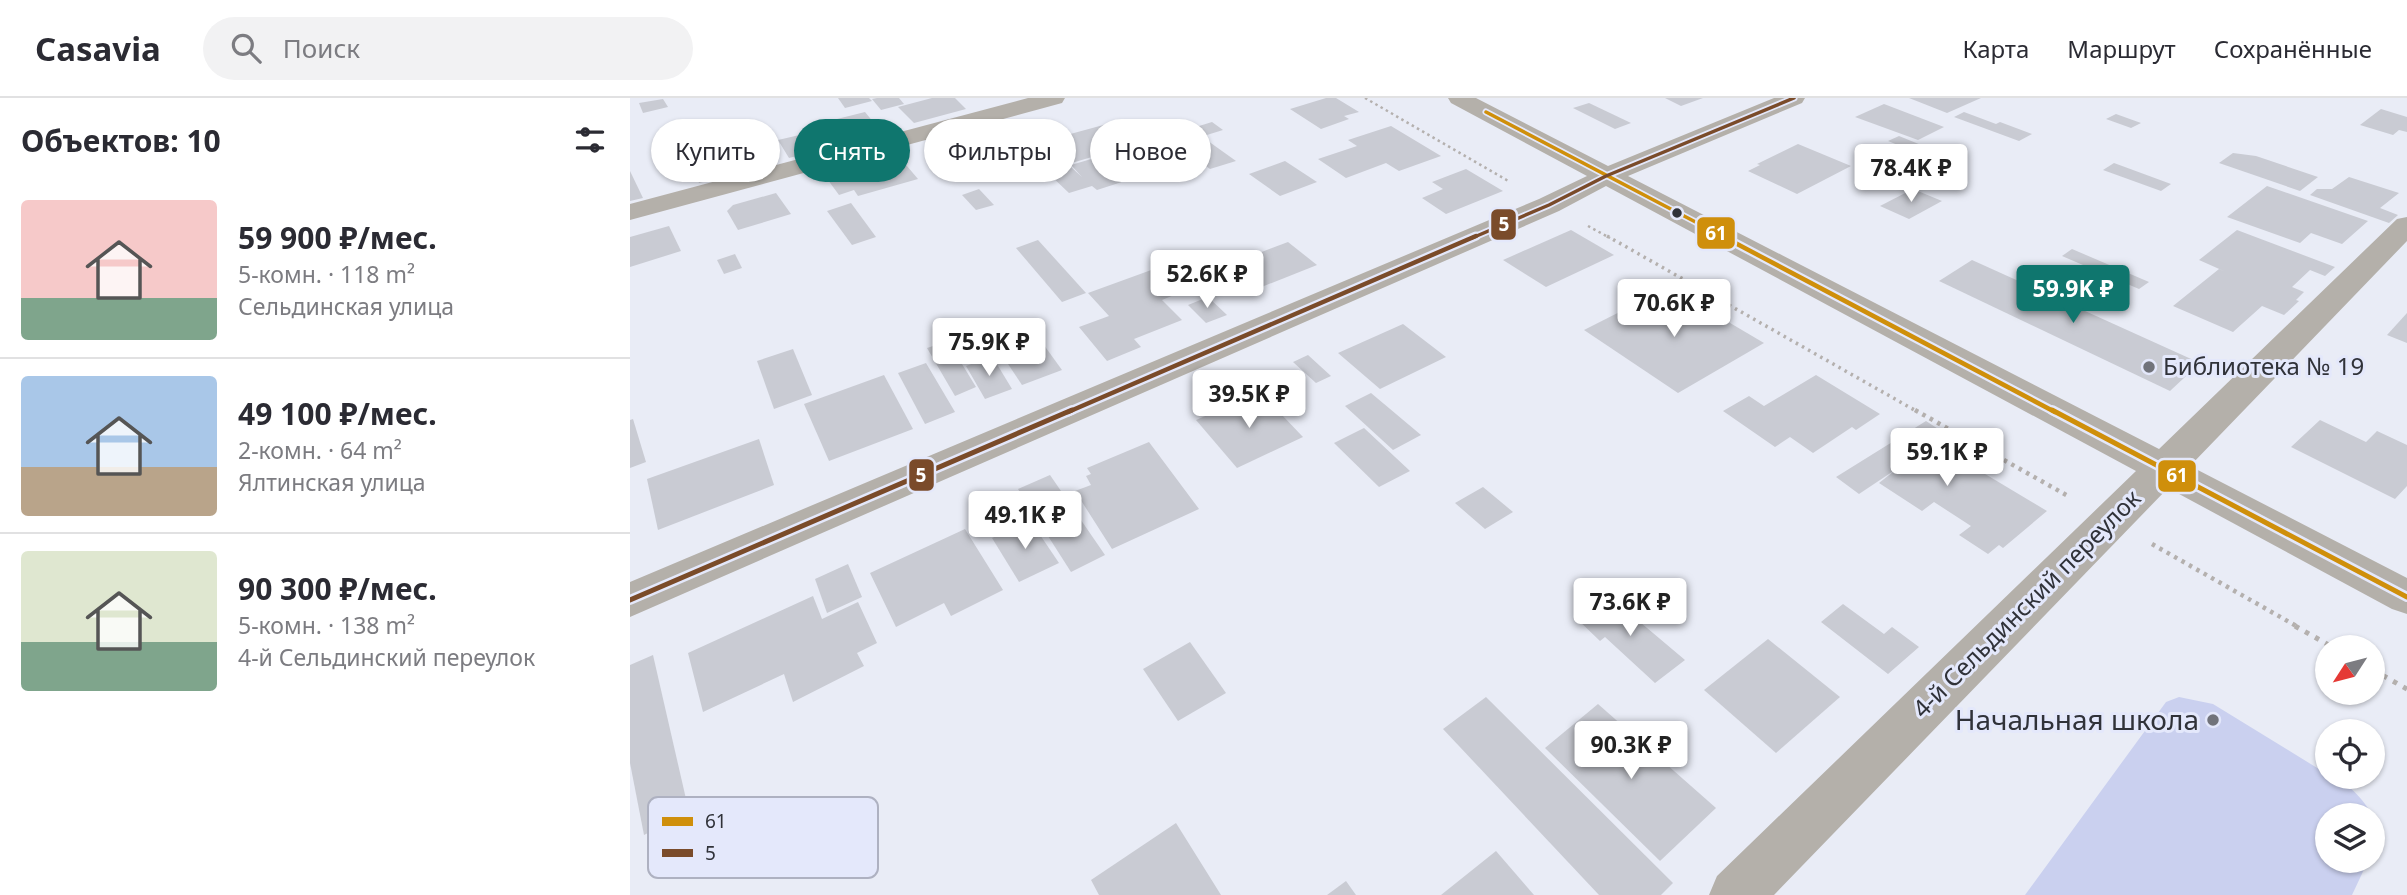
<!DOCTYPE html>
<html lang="ru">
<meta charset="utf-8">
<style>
:root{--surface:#fff;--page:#f2f2f3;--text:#2b2b33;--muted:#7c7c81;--line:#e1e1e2;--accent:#0f766e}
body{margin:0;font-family:"Noto Sans",sans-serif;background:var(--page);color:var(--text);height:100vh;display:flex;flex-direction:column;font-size:26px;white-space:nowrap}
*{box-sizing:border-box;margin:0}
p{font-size:23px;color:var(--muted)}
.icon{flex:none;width:38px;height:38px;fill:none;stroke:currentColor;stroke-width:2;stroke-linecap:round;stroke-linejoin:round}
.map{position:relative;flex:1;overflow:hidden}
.details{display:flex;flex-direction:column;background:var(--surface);width:630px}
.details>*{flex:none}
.banner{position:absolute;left:21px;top:21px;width:665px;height:63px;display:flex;gap:14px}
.needle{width:46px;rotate:234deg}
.buttons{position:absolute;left:1685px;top:537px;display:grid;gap:14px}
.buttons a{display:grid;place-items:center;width:70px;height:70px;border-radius:50%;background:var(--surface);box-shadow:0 2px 5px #0004;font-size:35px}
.price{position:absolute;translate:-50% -60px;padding:0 16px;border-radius:7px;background:#fff;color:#222;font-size:23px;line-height:46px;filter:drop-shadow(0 2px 4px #0008)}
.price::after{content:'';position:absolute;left:50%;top:42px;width:21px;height:16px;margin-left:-10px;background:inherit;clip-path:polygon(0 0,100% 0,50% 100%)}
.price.current{background:var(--accent);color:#fff}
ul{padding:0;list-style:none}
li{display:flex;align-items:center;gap:21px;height:175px;padding:0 21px}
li+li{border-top:2px solid var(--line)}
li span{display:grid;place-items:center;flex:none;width:196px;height:140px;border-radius:7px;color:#555}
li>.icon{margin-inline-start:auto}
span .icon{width:84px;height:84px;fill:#fffc;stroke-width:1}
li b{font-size:30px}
h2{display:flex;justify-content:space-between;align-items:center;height:84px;padding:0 21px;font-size:30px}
.chip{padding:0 24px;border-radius:32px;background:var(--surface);box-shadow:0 2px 5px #0004;font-size:24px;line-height:63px}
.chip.current{background:var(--accent);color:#fff}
header{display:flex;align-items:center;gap:42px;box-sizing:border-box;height:98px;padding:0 35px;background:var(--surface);border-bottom:2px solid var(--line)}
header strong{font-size:33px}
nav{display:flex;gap:38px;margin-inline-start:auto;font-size:24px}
.search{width:490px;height:63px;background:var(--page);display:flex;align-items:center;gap:18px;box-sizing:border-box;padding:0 24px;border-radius:38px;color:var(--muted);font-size:26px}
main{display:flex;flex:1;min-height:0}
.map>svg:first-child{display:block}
.green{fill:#cad0ef}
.building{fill:#c9cbd3}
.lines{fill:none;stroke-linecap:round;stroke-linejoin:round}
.path-far3{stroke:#b4b0ae;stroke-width:2.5;stroke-dasharray:2.5 3.5;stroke-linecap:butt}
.path-far2{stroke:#b4b0ae;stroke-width:3.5;stroke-dasharray:2.5 4.5;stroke-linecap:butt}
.path-far1{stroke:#b4b0ae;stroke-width:4.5;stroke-dasharray:3.5 5;stroke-linecap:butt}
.path{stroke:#b4b0ae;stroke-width:5;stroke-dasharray:4.5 7;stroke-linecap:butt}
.minor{fill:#b4b0aa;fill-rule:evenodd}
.bus-1-far2-casing{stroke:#e4e8fb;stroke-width:7}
.bus-1-far1-casing{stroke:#e4e8fb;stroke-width:9}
.bus-1-casing{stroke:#e4e8fb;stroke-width:10}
.bus-2-far2-casing{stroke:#e4e8fb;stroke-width:7}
.bus-2-far1-casing{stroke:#e4e8fb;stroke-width:9}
.bus-2-casing{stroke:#e4e8fb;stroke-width:10}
.bus-1-far2{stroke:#cf8f0b;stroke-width:3.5}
.bus-1-far1{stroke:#cf8f0b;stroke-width:4.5}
.bus-1{stroke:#cf8f0b;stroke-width:5}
.bus-2-far2{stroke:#7a4b2a;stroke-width:3.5}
.bus-2-far1{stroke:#7a4b2a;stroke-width:4.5}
.bus-2{stroke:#7a4b2a;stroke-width:5}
.bus-dot{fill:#303239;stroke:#e4e8fb;stroke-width:2.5}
.poi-dot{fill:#71737b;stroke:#e4e8fb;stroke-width:2.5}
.labels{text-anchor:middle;stroke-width:6;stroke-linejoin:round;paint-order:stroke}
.poi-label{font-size:24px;fill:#303239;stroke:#e4e8fb;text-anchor:start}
.street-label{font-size:24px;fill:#303239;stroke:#e4e8fb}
.near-poi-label{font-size:28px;fill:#303239;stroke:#e4e8fb;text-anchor:end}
.key{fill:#e4e8fb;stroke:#aeb1c1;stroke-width:2}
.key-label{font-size:19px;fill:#303239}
.line-badge{stroke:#e4e8fb;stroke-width:2.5}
.badge-label{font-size:19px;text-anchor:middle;font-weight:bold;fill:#fff}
</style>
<header>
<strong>Casavia</strong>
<div class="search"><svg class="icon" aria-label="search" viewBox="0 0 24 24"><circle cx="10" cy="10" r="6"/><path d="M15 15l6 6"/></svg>Поиск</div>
<nav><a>Карта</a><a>Маршрут</a><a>Сохранённые</a></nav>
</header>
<main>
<section class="details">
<h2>Объектов: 10<svg class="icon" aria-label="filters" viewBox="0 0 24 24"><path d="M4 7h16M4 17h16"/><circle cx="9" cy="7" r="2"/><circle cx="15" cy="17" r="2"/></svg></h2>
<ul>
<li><span style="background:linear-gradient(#f6c9c9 70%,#7fa58c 0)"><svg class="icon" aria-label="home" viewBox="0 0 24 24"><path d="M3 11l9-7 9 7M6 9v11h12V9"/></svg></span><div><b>59 900 ₽/мес.</b><p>5-комн. · 118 m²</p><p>Сельдинская улица</p></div></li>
<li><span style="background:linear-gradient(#a9c7e8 65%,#b9a48a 0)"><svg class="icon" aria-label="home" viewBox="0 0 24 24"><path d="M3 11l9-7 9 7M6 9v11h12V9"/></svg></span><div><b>49 100 ₽/мес.</b><p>2-комн. · 64 m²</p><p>Ялтинская улица</p></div></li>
<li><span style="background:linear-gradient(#dfe7d0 65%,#7fa58c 0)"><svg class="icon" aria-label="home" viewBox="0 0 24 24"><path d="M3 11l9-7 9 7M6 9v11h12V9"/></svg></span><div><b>90 300 ₽/мес.</b><p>5-комн. · 138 m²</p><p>4-й Сельдинский переулок</p></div></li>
</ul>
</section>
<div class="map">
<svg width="1777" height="797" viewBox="0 0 1777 797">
<rect width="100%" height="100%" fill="#e9ecf6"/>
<!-- green -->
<path class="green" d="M1549,599l34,7 114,70 1,3c18,2 36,23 45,39h-45v45h40l-16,34h-327l141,-193z"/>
<!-- building -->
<g class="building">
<path d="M208,0h31l3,3 -27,7z"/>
<path d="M247,0h22l5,6 -23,6 -9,-11z"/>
<path d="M302,0h23l11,11 -52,14 -16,-16z"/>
<path d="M696,0h10l23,14 -15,4 5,3 -28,10 -31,-20z"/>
<path d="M1035,0h38l-22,8z"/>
<path d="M1279,0h72l-34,15z"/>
<path d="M33,1l5,8 -25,6 -4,-10z"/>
<path d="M959,5l42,20 -16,6 -42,-21z"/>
<path d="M1254,6l60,23 -26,13 -63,-23z"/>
<path d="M1751,11l26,8v15l-8,-2 -6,5 -33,-10z"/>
<path d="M235,14l18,22 -94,24 -11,-18 43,-10 -4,-6z"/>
<path d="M1334,14l32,12 4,-2 32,12 -13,7 -65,-24z"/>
<path d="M1486,16l25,9 -10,5 -25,-9z"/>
<path d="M582,24l11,8 -42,13 -11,-8z"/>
<path d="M477,26l25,21 -67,20 -24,-23z"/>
<path d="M761,28l50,30 -42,15 -13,-8 -40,15 -28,-19 39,-13 -9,-6z"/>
<path d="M133,37l9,16 -17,5 6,11 -62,16 -10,-24 38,-9 -3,-5z"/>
<path d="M364,37l23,24 -56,16 -22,-25z"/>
<path d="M1269,38l27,11 -11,5 -27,-11z"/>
<path d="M578,43l28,20 -26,8 -27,-20z"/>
<path d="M538,45l35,27 -34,11 -33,-28z"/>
<path d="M1168,46l53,22 -54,28 -49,-23 12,-6 -3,-1z"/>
<path d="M1603,55l23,3 62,21 -18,14 -81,-28z"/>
<path d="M468,59l27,24 -28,9 -5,-4 -23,7 -20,-19 22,-7 11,10 -11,-12z"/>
<path d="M271,61l17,20 -60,17 -4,-6 -15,5 -11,-15z"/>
<path d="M655,63l32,21 -37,14 -31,-22z"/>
<path d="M1484,65l57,21 -10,7 -58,-21z"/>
<path d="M836,71l37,22 -57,23 -24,-16 21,-9 -11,-7z"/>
<path d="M0,73l13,27 -13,3z"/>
<path d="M1719,79l50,16 -19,15 18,7 -9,8 -79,-28 7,-6h15z"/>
<path d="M1637,88l101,35 -26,23 -31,-11 -11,10 -73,-26z"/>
<path d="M349,91l15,16 -18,5 -14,-15z"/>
<path d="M1283,91l29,12 -33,18 -29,-13z"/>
<path d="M146,95l15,21 -53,16 -11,-19 6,-6z"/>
<path d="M221,105l25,34 -24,8 -25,-34z"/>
<path d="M39,128l12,25 -51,16v-30z"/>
<path d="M941,132l43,25 -68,32 -43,-27z"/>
<path d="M1607,132l98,37 -10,9 -15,-6 -18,17 12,5 -8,8 3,1 -15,14 -22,-9 -29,26 -60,-26 46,-37 7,3 -27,-12z"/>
<path d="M408,142l48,53 -24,9 -46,-54z"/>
<path d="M658,144l29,23 -58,23 -29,-24z"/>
<path d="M1442,151l77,33 -10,7 -77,-33z"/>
<path d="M105,156l7,14 -18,6 -7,-14z"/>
<path d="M1342,162l228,103 -30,28 -231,-110z"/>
<path d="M524,171l25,24 -17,7 20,20 -48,19 7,8 -34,14 -28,-34 30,-11 -21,-23z"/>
<path d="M1039,189l95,56 -86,50 -94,-63z"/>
<path d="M578,199l19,18 -21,8 -18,-18z"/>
<path d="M1777,215v30l-20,-8z"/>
<path d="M773,226l43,33 -66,32 -42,-36z"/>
<path d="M318,243l28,46 -21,9 -28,-48z"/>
<path d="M411,243l21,29 -40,15 -20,-30z"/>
<path d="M163,251l19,46 -38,14 -17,-48z"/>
<path d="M678,257l23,21 -15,7 -23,-21z"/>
<path d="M362,258l20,33 -27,10 -19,-33z"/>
<path d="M296,265l29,49 -30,12 -27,-51z"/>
<path d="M254,277l29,54 -84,32 -25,-57z"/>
<path d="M1186,277l64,39 -24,16 -4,-3 -39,26 -23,-16 -15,10 -52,-36 26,-15 15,10z"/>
<path d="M630,294l43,45 -66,31 -41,-48z"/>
<path d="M741,295l50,42 -28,15 -48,-44z"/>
<path d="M3,321l13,43 -16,6v-48z"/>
<path d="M1690,322l46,22 11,-11 30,14v41l-12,13 -104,-52z"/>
<path d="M1296,323l23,15 -46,29 6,4 31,-22 107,64 -44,37 -4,-3 -11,9 -29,-19 12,-9 -37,-24 -12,9 -43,-28 19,-15 -39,26 -23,-17z"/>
<path d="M734,330l46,43 -31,16 -45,-44z"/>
<path d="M129,341l15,46 -116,45 -11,-51z"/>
<path d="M519,344l50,67 -87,40 -37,-58 16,-6 -5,-9 5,-2 -4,-6z"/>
<path d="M420,377l55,80 -34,17 -53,-83z"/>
<path d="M853,389l30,25 -28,17 -30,-26z"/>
<path d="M400,422l29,43 -40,19 -27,-44z"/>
<path d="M335,431l38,61 -52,26 -7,-13 -48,24 -26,-54z"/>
<path d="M218,466l14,33 -35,16 -12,-34z"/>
<path d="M978,496l26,23 51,43 -30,23 -50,-46 -5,4 -25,-24z"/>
<path d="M183,498l9,23 36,-17 19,41 -20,10 7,13 -71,36 -9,-28 -81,38 -15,-59z"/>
<path d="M1213,506l41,30 8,-7 27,20 -31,27 -67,-52z"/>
<path d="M1138,541l72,58 -64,56 -72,-63z"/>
<path d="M560,544l36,51 -48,28 -35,-52z"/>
<path d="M23,557l36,157 -45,23 -14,-72v-98z"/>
<path d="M856,599l187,186 -12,12h-62l-156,-166z"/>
<path d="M968,606l118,104 -56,53 -115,-113z"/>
<path d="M546,725l45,72h-122l-8,-15z"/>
<path d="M866,753l38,44h-93z"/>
<path d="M716,783l10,14h-29z"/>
</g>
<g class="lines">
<!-- path-far3 -->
<g class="path-far3">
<path d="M735,0l145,84"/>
<path d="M958,128l22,12"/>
</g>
<!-- path-far2 -->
<path class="path-far2" d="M977,138l311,176"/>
<!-- path-far1 -->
<g class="path-far1">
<path d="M1285,312l153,86"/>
<path d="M1522,446l146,83"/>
</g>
<!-- path -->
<g class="path">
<path d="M1665,528l39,22"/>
<path d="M1743,572l34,19"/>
</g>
<!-- minor -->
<g class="minor">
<path d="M398,0h37l-3,5 -432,117v-16z"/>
<path d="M818,0h28l132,68 166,-68h31l-3,5 -174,73 531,273 238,-230 10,-2v24l-217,225 217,112v36l-15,-5 -224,-121 -394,407h-65l8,-19 419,-405 -530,-285 -47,25 -929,406v-35l909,-383 48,-23 -136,-73z"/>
</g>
<defs>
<path id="bus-1-far2" d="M856,14l240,126"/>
<path id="bus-1-far1" d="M1092,138l333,176"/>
<path id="bus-1" d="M1422,312l355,187"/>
<path id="bus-2-far2" d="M842,140l77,-33 57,-29 188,-78"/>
<path id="bus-2-far1" d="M438,314l408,-176"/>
<path id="bus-2" d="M0,502l442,-190"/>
</defs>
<!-- bus-1-far2 casing -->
<use href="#bus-1-far2" class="bus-1-far2-casing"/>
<!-- bus-1-far1 casing -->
<use href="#bus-1-far1" class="bus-1-far1-casing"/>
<!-- bus-1 casing -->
<use href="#bus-1" class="bus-1-casing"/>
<!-- bus-2-far2 casing -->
<use href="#bus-2-far2" class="bus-2-far2-casing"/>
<!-- bus-2-far1 casing -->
<use href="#bus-2-far1" class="bus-2-far1-casing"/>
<!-- bus-2 casing -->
<use href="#bus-2" class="bus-2-casing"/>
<!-- bus-1-far2 -->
<use href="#bus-1-far2" class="bus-1-far2"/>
<!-- bus-1-far1 -->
<use href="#bus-1-far1" class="bus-1-far1"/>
<!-- bus-1 -->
<use href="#bus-1" class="bus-1"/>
<!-- bus-2-far2 -->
<use href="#bus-2-far2" class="bus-2-far2"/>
<!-- bus-2-far1 -->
<use href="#bus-2-far1" class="bus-2-far1"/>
<!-- bus-2 -->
<use href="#bus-2" class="bus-2"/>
</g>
<!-- markers -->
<circle class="bus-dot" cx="1047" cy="115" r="6"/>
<g class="poi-dot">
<circle cx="1519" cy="269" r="7"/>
<circle cx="1583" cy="622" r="7"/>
</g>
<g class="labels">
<!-- poi labels -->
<g class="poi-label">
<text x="1533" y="277">Библиотека № 19</text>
</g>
<!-- street labels -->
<g class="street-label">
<text transform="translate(1397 506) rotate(-45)" y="8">4-й Сельдинский переулок</text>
</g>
<!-- near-poi labels -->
<g class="near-poi-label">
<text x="1569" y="632">Начальная школа</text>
</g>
</g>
<!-- legend -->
<rect x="18" y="699" width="230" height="81" rx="10" class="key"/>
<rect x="32" y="719" width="31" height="9" fill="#cf8f0b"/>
<rect x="32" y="751" width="31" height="8" fill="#7a4b2a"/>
<g class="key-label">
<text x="75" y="730">61</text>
<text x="75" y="762">5</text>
</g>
<g class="line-badge">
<rect x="860" y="110" width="27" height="33" rx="7" fill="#7a4b2a"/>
<rect x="1066" y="118" width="40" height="34" rx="7" fill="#cf8f0b"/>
<rect x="278" y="360" width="27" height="34" rx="7" fill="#7a4b2a"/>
<rect x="1527" y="361" width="40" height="34" rx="7" fill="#cf8f0b"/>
</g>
<g class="badge-label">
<text x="874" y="133">5</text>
<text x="1086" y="142">61</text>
<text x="291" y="384">5</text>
<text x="1547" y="384">61</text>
</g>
</svg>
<div class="buttons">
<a><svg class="needle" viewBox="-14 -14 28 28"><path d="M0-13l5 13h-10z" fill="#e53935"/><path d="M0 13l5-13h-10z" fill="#7c7c81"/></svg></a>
<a><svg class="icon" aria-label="locate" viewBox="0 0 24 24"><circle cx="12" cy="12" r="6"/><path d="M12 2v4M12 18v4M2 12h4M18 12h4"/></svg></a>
<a><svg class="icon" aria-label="layers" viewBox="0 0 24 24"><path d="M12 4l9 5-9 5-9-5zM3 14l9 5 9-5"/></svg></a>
</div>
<b class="price" style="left:1281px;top:106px">78.4K ₽</b>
<b class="price" style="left:577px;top:212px">52.6K ₽</b>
<b class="price current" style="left:1443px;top:227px">59.9K ₽</b>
<b class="price" style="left:1044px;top:241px">70.6K ₽</b>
<b class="price" style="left:359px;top:280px">75.9K ₽</b>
<b class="price" style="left:619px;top:332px">39.5K ₽</b>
<b class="price" style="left:1317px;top:390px">59.1K ₽</b>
<b class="price" style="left:395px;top:453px">49.1K ₽</b>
<b class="price" style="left:1000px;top:540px">73.6K ₽</b>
<b class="price" style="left:1001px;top:683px">90.3K ₽</b>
<div class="banner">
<a class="chip">Купить</a>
<a class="chip current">Снять</a>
<a class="chip">Фильтры</a>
<a class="chip">Новое</a>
</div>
</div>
</main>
